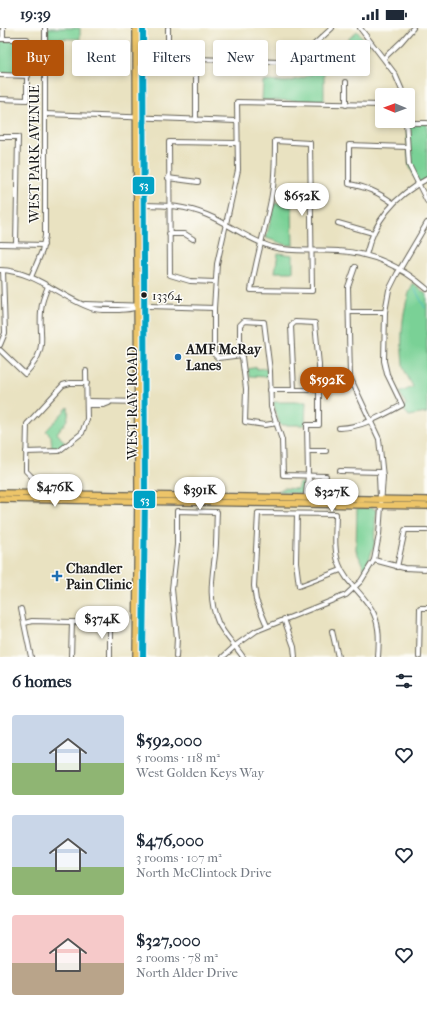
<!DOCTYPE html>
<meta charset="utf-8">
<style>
:root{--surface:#fff;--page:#f6f6f7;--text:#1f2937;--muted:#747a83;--accent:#b45309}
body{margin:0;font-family:"IM FELL French Canon",serif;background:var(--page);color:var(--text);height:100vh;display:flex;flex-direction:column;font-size:15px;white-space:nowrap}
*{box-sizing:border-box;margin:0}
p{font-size:13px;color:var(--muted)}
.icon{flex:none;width:22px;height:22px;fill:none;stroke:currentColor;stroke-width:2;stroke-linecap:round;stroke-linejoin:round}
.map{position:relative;height:629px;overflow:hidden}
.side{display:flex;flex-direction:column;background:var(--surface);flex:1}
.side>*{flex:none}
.guide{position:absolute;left:12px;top:12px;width:403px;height:36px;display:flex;gap:8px}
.needle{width:26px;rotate:271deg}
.tools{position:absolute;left:375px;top:60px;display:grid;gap:8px}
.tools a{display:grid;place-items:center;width:40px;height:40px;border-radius:4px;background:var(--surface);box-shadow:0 2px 6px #0003;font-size:20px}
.price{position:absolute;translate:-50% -34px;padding:0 9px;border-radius:14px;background:#fff;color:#222;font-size:13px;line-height:26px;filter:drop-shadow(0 1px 2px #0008)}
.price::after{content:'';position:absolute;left:50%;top:24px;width:12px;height:9px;margin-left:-6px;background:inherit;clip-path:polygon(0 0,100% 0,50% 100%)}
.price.on{background:var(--accent);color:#fff}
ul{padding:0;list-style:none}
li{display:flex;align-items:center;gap:12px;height:100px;padding:0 12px}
li span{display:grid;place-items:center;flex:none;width:112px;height:80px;border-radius:4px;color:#555}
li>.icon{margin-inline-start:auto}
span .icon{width:48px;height:48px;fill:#fffc;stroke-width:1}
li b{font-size:17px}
h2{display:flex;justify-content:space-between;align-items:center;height:48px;padding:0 12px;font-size:17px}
.chip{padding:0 14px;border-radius:4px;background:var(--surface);box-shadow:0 2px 6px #0003;font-size:14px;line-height:36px}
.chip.on{background:var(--accent);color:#fff}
.status{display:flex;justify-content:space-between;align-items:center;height:28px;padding:0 20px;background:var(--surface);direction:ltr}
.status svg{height:11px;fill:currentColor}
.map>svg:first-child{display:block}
.green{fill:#7ad196;stroke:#4b7659}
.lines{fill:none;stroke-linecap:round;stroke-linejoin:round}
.stream{stroke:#49b5c6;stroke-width:1}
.minor-casing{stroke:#646156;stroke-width:6}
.major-casing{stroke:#646156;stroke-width:8}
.minor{stroke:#fff;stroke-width:4}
.major{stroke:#edc569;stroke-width:5.5}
.bus-1-casing{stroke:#fdfcf7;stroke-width:9}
.bus-1{stroke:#01a2c5;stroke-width:6}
.bus-dot{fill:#1c1c1c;stroke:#fdfcf7;stroke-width:1.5}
.poi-dot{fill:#1f6fb2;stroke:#fdfcf7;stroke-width:1.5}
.labels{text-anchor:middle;stroke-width:3;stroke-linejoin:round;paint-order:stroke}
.bus-label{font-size:13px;fill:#1c1c1c;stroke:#fdfcf7;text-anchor:start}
.street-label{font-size:14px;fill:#1c1c1c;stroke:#fdfcf7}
.poi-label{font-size:14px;font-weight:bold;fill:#1c1c1c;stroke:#fdfcf7;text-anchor:start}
.line-badge{stroke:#fdfcf7;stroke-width:1.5}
.badge-label{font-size:11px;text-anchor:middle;font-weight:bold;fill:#fff}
</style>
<div class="status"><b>19:39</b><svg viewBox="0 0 49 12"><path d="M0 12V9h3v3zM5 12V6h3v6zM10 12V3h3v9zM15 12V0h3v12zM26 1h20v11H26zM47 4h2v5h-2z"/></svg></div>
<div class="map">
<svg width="427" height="629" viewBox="0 0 427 629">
<rect width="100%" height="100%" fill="#fdfcf7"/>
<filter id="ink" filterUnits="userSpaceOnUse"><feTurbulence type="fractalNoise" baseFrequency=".025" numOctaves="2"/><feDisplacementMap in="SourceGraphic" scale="8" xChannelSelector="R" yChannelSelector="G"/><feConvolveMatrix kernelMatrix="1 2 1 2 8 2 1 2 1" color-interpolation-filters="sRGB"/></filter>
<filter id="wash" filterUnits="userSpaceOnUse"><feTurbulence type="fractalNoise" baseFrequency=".012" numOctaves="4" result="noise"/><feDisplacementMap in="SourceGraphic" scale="16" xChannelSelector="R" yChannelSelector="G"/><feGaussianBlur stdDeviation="0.9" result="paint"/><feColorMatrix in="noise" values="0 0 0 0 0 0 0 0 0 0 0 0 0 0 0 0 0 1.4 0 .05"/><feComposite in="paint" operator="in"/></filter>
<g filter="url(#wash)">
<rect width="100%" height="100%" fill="#e9e2c1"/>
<!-- green -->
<g class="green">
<path d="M48,0h32v11l-32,-1z"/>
<path d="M357,3l12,15 -19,11 -26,7v37l-62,-1 1,-19 24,1 16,-4 10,-5z"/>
<path d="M0,13h26l-1,33 -25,-1z"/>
<path d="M406,95h21v56l-9,5 -9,-19z"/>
<path d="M275,175l17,4 1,38h-6l-21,-7z"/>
<path d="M278,225l15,2v17h-18z"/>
<path d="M413,255l14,12v118l-18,3 -6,-7 3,-5 -7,-11 14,-6c-3,-7 -9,-15 -10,-23 -3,-27 -1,-57 10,-81z"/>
<path d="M257,339v2l10,-1v9l-18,-1 -1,-7z"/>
<path d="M273,374h33l-1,23h-25z"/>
<path d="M68,379c2,14 -4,16 -11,26l8,10 -4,4 -9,3 -1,-14 -5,-5z"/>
<path d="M299,455h4l1,10 -2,1 -24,-3 6,-3 13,1z"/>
<path d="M357,480h16l3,2 -2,36 -9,24 -9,-20z"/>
</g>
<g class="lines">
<!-- stream -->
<path class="stream" d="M415,261l10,19"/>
</g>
</g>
<g filter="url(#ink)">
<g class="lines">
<defs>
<g id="minor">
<path d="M3,0v11"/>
<path d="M168,0v30l112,4 11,-1 15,-9 26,-24"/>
<path d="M360,0l35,46 9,21"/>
<path d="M0,11h27v61l-27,-1"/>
<path d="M384,30l17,-16 12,-14"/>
<path d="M28,31l4,-2 13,2"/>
<path d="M28,31l12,2 5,-2"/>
<path d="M196,32v60"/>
<path d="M0,47l28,1"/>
<path d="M346,77v-23"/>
<path d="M45,86l191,7"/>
<path d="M406,93l3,44 18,36"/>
<path d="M406,95h21"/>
<path d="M0,109h18l-2,107"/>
<path d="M275,113l35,2 2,148 -61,-1c5,-31 14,-60 20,-90 4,-20 4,-39 4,-59z"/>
<path d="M168,150l30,4"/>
<path d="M393,175c-15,-11 -27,-16 -44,-19v-39l58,2"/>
<path d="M144,177c22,0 42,1 63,10 22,9 42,25 65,32 22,6 45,2 67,4 34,2 63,16 88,38"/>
<path d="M338,195l35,10"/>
<path d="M169,206h16l8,5"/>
<path d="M0,216l44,1"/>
<path d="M366,227c8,-34 30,-60 61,-76"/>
<path d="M0,242c35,1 60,27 91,38 8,3 19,2 28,2 6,-1 12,0 18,-3"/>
<path d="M31,249l11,-26 3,-15v-208"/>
<path d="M215,254l-25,-1 -20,-6 -1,-133 68,1"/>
<path d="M85,276l129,4"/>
<path d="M349,284h36"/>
<path d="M0,317l5,-12 -2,-62"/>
<path d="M0,322l25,24c27,-29 11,-38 17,-70 1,-6 4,-12 6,-18"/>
<path d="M242,327l-24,3 -4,-4v-46l3,-44 21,-94 -1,-68 145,3"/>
<path d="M350,349l-11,3 -3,2v4l3,1 14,-2"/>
<path d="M270,362h49"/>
<path d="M294,362l-3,-64 4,-4 20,1 4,42v60h-12l1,51 -2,17 2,5"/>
<path d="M88,373l56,1"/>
<path d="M87,377h17l5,-2"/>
<path d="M277,395l-12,2 -20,-3 1,-33 -6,-48v-16l4,-4 17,1h3l6,49 1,36 11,33 1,35 43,1"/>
<path d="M339,400c24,-1 43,-12 63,-23l-15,-31 -3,-13 1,-49 4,-22 8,-16 30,-51"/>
<path d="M308,423h18"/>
<path d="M26,424l33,-1 23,-18 5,-14 -1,-48"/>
<path d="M340,443l41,1"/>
<path d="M32,468l1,-18 -7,-7v-5l1,-42 36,-39 7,-2h17"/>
<path d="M308,469c3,-6 3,-15 0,-21"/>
<path d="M380,470l-1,-21 2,-5"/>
<path d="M297,486l-1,48 3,24 42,-16"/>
<path d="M374,532l30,8 23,1"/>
<path d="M397,539l8,-37h22"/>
<path d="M21,581l10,48"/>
<path d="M284,591l10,28 1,10"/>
<path d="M25,595l7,-2 78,2v34"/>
<path d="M267,598l-11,-26 -2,-14 4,-73 78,1c0,16 -3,34 3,50 7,20 27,31 35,50 6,14 5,28 4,43"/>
<path d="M332,603l6,26"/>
<path d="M71,629l1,-35"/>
<path d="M176,629l1,-19 -5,-49 5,-44v-34l40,1c-1,15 0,29 -2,43 -3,24 -7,44 3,67 6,13 17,23 25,35"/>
<path d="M223,629l12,-11 21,-15 90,-36 15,-14 13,-21 5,-25 4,-58 -4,-38 -29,-62 -2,-90 7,-20"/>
<path d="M419,629l1,-49h7"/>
</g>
<g id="major">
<path d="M0,465l427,7"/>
<path d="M0,471l427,7"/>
<path d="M136,629l2,-167 -2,-462"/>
<path d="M143,629l2,-161 -2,-468"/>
</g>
</defs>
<!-- minor casing -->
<use href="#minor" class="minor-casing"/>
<!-- major casing -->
<use href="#major" class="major-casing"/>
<!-- minor -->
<use href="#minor" class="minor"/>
<!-- major -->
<use href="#major" class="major"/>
<defs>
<path id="bus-1" d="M143,629l2,-161 -2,-468"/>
</defs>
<!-- bus-1 casing -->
<use href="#bus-1" class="bus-1-casing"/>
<!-- bus-1 -->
<use href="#bus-1" class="bus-1"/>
</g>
</g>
<!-- markers -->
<circle class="bus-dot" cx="144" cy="267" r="3.5"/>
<g class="poi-dot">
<circle cx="178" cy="329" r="4"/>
<path d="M55 542h4v4h4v4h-4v4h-4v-4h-4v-4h4z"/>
</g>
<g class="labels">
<!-- bus labels -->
<g class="bus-label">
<text x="152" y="272">13364</text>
</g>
<!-- street labels -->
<g class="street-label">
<text transform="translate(34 126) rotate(-90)" y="5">WEST PARK AVENUE</text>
<text transform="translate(132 375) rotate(-90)" y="5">WEST RAY ROAD</text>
</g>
<!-- poi labels -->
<g class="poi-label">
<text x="186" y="326">AMF McRay<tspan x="186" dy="16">Lanes</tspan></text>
<text x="66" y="545">Chandler<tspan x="66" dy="16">Pain Clinic</tspan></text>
</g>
</g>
<g class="line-badge">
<rect x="132" y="148" width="23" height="19" rx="4" fill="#01a2c5"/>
<rect x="133" y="462" width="23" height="19" rx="4" fill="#01a2c5"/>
</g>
<g class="badge-label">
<text x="144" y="161">53</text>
<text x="145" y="476">53</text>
</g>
</svg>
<div class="tools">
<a><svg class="needle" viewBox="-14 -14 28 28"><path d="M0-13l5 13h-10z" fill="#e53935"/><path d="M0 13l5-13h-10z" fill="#747a83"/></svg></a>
</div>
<b class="price" style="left:302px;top:189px">$652K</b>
<b class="price on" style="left:327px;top:373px">$592K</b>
<b class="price" style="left:55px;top:480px">$476K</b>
<b class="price" style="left:200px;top:483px">$391K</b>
<b class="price" style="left:332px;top:485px">$327K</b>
<b class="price" style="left:102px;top:612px">$374K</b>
<div class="guide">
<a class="chip on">Buy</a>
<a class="chip">Rent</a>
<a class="chip">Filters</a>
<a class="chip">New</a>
<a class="chip">Apartment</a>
</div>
</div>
<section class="side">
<h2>6 homes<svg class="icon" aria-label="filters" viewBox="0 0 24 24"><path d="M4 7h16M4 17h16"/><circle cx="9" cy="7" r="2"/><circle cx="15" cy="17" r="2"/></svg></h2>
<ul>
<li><span style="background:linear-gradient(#c9d6e8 60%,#8fb573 0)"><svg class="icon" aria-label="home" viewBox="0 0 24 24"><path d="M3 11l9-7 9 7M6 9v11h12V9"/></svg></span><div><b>$592,000</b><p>5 rooms · 118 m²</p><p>West Golden Keys Way</p></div><svg class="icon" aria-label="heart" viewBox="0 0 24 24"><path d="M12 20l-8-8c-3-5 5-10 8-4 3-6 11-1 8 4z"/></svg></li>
<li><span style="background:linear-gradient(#c9d6e8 65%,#8fb573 0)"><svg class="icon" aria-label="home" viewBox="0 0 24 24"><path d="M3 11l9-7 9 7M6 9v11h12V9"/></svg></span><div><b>$476,000</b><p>3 rooms · 107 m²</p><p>North McClintock Drive</p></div><svg class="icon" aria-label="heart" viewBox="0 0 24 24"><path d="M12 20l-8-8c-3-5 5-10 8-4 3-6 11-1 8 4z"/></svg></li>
<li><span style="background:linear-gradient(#f6c9c9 60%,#b9a48a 0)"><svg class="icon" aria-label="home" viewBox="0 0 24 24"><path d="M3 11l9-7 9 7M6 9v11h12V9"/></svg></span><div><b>$327,000</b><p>2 rooms · 78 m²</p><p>North Alder Drive</p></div><svg class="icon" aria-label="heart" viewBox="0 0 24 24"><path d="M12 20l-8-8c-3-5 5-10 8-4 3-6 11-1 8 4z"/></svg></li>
</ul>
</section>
